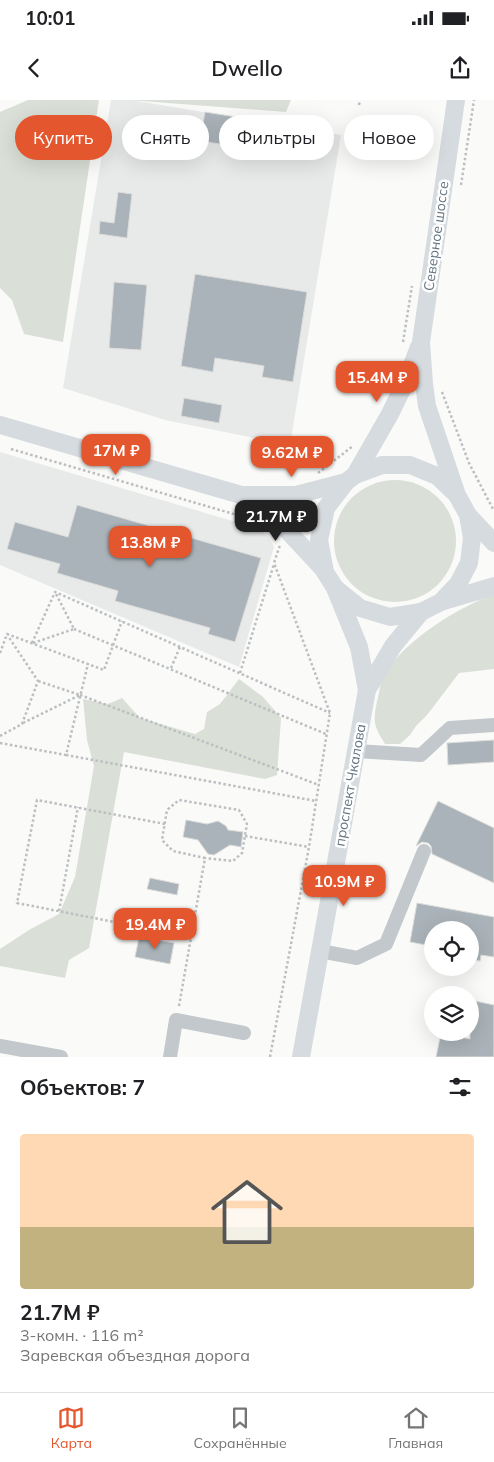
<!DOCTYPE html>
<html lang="ru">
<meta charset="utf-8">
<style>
:root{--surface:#fff;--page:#f6f6f6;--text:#202124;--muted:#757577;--line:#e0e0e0;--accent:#e4572e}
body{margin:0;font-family:Mulish,sans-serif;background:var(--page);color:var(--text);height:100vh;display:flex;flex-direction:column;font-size:19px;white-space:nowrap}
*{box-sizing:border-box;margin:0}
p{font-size:16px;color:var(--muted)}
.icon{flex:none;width:28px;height:28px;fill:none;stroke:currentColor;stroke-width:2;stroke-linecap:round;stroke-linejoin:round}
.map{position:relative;height:957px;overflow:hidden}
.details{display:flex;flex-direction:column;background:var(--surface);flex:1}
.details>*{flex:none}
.banner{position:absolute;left:15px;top:15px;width:465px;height:45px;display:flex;gap:10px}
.tools{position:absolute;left:424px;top:821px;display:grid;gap:10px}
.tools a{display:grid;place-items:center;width:55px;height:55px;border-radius:50%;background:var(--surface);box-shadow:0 5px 20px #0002;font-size:25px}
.price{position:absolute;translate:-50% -42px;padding:0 11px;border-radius:10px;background:var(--accent);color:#fff;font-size:16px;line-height:32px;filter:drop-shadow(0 1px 2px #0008)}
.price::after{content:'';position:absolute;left:50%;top:30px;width:15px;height:11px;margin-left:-8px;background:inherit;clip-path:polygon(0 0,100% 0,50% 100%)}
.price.active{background:#222;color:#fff}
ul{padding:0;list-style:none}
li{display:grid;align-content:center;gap:10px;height:265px;padding:0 20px}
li+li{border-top:1px solid var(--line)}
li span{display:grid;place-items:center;height:155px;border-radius:5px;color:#555}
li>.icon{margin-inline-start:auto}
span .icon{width:90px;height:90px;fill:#fffc;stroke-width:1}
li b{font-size:21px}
h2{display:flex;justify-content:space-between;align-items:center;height:60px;padding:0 20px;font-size:21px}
.pill{padding:0 18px;border-radius:22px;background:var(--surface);box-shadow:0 5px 20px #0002;font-size:18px;line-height:45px}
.pill.active{background:var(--accent);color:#fff}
.status{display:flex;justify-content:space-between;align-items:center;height:35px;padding:0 25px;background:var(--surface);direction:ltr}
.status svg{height:14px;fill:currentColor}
header{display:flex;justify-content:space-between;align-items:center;height:65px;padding:0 20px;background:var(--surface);font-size:22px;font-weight:600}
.menu{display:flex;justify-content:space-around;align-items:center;height:70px;border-top:1px solid var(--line);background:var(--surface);font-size:14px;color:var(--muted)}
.menu a{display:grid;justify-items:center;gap:2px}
.menu .active{color:var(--accent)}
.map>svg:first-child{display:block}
.built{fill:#e8e9e9}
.green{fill:#dadfd7}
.building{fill:#aab3b9;stroke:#dcdcda}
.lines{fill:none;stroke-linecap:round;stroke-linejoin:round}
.path{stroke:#bbbfc2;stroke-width:2.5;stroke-dasharray:2.5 2.5;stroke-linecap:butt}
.minor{stroke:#c3c8cc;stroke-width:14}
.major{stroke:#d6dbdf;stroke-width:18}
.labels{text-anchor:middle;stroke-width:5;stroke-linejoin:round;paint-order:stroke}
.street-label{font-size:14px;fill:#657683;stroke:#fff}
</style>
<div class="status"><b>10:01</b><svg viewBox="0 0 49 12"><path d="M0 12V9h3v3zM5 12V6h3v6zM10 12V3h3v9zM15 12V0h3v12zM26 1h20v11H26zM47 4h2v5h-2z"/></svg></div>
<header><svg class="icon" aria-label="back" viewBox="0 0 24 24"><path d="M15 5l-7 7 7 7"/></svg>Dwello<svg class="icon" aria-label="share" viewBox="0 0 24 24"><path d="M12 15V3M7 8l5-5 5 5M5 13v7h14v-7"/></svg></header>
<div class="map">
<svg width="494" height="957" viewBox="0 0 494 957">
<rect width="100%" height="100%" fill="#fafaf8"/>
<!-- built -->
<g class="built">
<path d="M111,0h20l210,35 -51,310 -125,-25 -102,-32z"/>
<path d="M0,352l256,76 12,8 6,11 -35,120 -239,-102z"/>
</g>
<!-- green -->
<g class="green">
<path d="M28,0h71l-36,242 -39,-8 -12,-34 -12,-12v-176z"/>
<path d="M129,0h162l-5,12z"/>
<circle cx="395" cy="441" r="61"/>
<path d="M494,494v75l-35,4 -32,42 -11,11 -6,9 -10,9h-15c-3,-5 -7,-11 -9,-17 -3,-9 0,-21 2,-30 2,-7 2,-16 6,-22 21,-35 73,-67 110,-81z"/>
<path d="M239,579l24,18 18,21 -4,57 -12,4 -141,-27 -35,196 -20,12 -4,18 -65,-12v-17l29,-19 30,-16 16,-37 19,-111 -7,-26 -4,-41 25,5 14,-6 18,20 55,16 9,-5 3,-17 13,-8z"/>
</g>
<!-- building -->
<g class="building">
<path d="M205,12l118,19 -4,28 -119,-18z"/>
<path d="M118,92l14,2 -5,44 -28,-4 1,-13 14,2z"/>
<path d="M195,174l112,18 -14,90 -31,-5 2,-11 -49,-8 -2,14 -32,-6z"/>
<path d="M114,182l33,3 -6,65 -32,-2z"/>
<path d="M184,298l38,7 -3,18 -38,-7z"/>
<path d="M77,405l184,53 -26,84 -27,-8 2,-6 -95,-27 3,-10 -61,-18 3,-9 -53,-15 8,-27 53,15z"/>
<path d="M494,640v22l-46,3 -1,-22z"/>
<path d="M438,701l56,27v55l-62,-29 -1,-8 -3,-3 -6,-1 -6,4z"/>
<path d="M186,720l21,4 11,-3 8,5 2,4 15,2 -2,15 -11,-2 -16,10 -6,-1 -10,-14 -15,-3z"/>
<path d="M150,778l29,6 -2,11 -30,-6z"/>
<path d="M417,803l77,14v40l-13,-2 -1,6 -10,-2v-29h-38v16l-22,-4z"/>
<path d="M139,837l35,6 -4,21 -35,-7z"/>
<path d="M470,900l24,5v52h-58l5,-24 29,6z"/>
</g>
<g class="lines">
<!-- path -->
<g class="path">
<path d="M359,5l1,-5"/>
<path d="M461,85l13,-85"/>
<path d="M403,242l9,-56"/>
<path d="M442,292l27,71 25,48"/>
<path d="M11,349l233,68"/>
<path d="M318,373l35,-27"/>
<path d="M74,529l252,105"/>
<path d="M32,543l23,-51 275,121"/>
<path d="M33,543l41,-14 -19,-37"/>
<path d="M0,553l7,-19 97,36 18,-49"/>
<path d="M171,568l9,-21"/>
<path d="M240,573l34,-109"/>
<path d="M80,595l239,90"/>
<path d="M23,623l57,-28 -42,-14"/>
<path d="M0,636l22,-12 16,-43 -30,-45"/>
<path d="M0,643l66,12 22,-91"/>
<path d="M66,655l250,46"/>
<path d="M165,724l-128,-24 -20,103 174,34"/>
<path d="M245,736l64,11"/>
<path d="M59,811l19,-104"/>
<path d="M179,906l26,-148 -32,-7 -11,-11 5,-30 12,-10 60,10 8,14 -5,29 -9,8 -28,-3"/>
<path d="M270,957l39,-210 21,-134 -56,-150 6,-18"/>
</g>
<!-- minor -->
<g class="minor">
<path d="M356,651l65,4 29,-27 44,-3"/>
<path d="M320,851l37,7 29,-14 38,-93"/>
<path d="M0,946l61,11"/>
<path d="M170,957l6,-37 68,13"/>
</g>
<!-- major -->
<g class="major">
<path d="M0,325l241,70h55l50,-13"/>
<path d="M355,375l35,-61 15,-31 14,-36"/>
<path d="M241,395l30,20 14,13 39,42"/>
<path d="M468,415l26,28"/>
<path d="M335,488l25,20 30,9 31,-5 20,-10 17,-18 11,-21 3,-25 -4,-23 -11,-20 -30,-89 -3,-22 -3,-42 35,-242"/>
<path d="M444,501l50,-15"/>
<path d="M367,590l-8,-43 -24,-59 -10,-16 -6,-32 7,-32 20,-26 9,-7 27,-10h28l27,11 18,17"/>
<path d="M301,957l66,-367 26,-44 28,-34"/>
</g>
</g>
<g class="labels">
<!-- street labels -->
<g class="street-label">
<text transform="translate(436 136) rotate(-82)" y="5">Северное шоссе</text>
<text transform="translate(350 685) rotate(-80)" y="5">проспект Чкалова</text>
</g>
</g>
</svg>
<div class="tools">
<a><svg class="icon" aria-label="locate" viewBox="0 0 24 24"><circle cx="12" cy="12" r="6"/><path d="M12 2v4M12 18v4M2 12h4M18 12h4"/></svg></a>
<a><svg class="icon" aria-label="layers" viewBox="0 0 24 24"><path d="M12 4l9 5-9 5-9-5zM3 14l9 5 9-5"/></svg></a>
</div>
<b class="price" style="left:377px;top:303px">15.4M ₽</b>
<b class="price" style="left:116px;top:376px">17M ₽</b>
<b class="price" style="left:292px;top:378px">9.62M ₽</b>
<b class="price active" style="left:276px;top:442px">21.7M ₽</b>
<b class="price" style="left:150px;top:468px">13.8M ₽</b>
<b class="price" style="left:344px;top:807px">10.9M ₽</b>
<b class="price" style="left:155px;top:850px">19.4M ₽</b>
<div class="banner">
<a class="pill active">Купить</a>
<a class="pill">Снять</a>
<a class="pill">Фильтры</a>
<a class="pill">Новое</a>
</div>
</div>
<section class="details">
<h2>Объектов: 7<svg class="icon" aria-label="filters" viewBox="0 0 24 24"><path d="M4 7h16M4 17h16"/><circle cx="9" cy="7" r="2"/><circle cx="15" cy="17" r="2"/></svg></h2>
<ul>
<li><span style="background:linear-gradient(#ffd9b3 60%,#c2b280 0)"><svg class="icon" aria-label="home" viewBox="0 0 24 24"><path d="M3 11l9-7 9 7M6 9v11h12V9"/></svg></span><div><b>21.7M ₽</b><p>3-комн. · 116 m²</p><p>Заревская объездная дорога</p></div></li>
</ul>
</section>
<nav class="menu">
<a class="active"><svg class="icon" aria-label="map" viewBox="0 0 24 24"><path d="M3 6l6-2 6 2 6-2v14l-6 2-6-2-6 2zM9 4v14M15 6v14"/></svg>Карта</a>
<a><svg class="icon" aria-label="saved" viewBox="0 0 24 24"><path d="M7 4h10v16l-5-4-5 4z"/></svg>Сохранённые</a>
<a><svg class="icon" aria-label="home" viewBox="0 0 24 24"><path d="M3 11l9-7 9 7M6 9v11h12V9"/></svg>Главная</a>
</nav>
